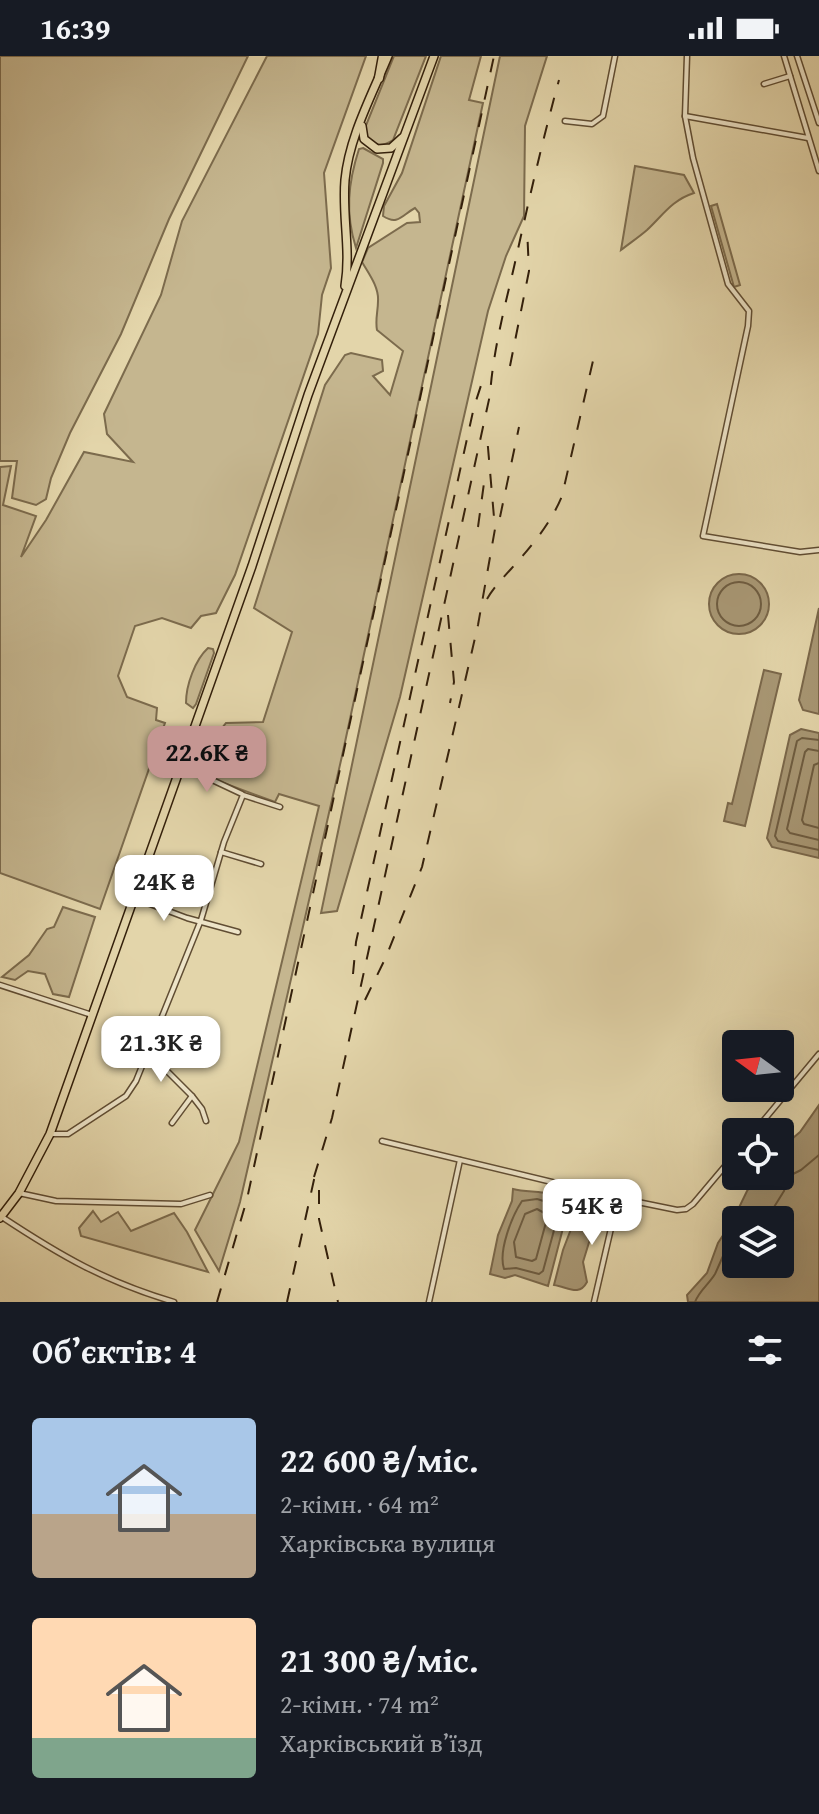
<!DOCTYPE html>
<html lang="uk">
<meta charset="utf-8">
<style>
:root{--surface:#171b24;--page:#20242c;--text:#f1f3f6;--muted:#9ea1a6;--accent:#c59692}
body{margin:0;font-family:"Gentium Book Plus",serif;background:var(--page);color:var(--text);height:100vh;display:flex;flex-direction:column;font-size:30px;white-space:nowrap}
*{box-sizing:border-box;margin:0}
p{font-size:26px;color:var(--muted)}
.icon{flex:none;width:44px;height:44px;fill:none;stroke:currentColor;stroke-width:2;stroke-linecap:round;stroke-linejoin:round}
.map{position:relative;height:1246px;overflow:hidden}
.panel{display:flex;flex-direction:column;background:var(--surface);flex:1}
.panel>*{flex:none}
.needle{width:52px;rotate:285deg}
.buttons{position:absolute;left:722px;top:974px;display:grid;gap:16px}
.buttons a{display:grid;place-items:center;width:72px;height:72px;border-radius:8px;background:var(--surface);box-shadow:0 8px 32px #0002;font-size:40px}
.price{position:absolute;translate:-50% -68px;padding:0 18px;border-radius:16px;background:#fff;color:#222;font-size:26px;line-height:52px;filter:drop-shadow(0 2px 4px #0008)}
.price::after{content:'';position:absolute;left:50%;top:48px;width:24px;height:18px;margin-left:-12px;background:inherit;clip-path:polygon(0 0,100% 0,50% 100%)}
.price.current{background:var(--accent);color:#111}
ul{padding:0;list-style:none}
li{display:flex;align-items:center;gap:24px;height:200px;padding:0 32px}
li span{display:grid;place-items:center;flex:none;width:224px;height:160px;border-radius:8px;color:#555}
li>.icon{margin-inline-start:auto}
span .icon{width:96px;height:96px;fill:#fffc;stroke-width:1}
li b{font-size:34px}
h2{display:flex;justify-content:space-between;align-items:center;height:96px;padding:0 32px;font-size:34px}
.status{display:flex;justify-content:space-between;align-items:center;height:56px;padding:0 40px;background:var(--surface);direction:ltr}
.status svg{height:22px;fill:currentColor}
.map>svg:first-child{display:block}
.green{fill:#c5b68f;stroke:#7c6b4d;stroke-width:2}
.water{fill:#a89774;stroke:#7a674a;stroke-width:2;fill-rule:evenodd}
.lines{fill:none;stroke-linecap:round;stroke-linejoin:round}
.shore{stroke:#6e5c40;stroke-width:2}
.street-casing{stroke:#604d33;stroke-width:7}
.primary-casing{stroke:#34200b;stroke-width:10}
.highway-casing{stroke:#34200b;stroke-width:11}
.street{stroke:#ede4c8;stroke-width:4}
.primary{stroke:#e3d5aa;stroke-width:7}
.highway{stroke:#e3d5aa;stroke-width:8}
.rail{stroke:#34200b;stroke-width:2;stroke-dasharray:14 14;stroke-linecap:butt}
</style>
<div class="status"><b>16:39</b><svg viewBox="0 0 49 12"><path d="M0 12V9h3v3zM5 12V6h3v6zM10 12V3h3v9zM15 12V0h3v12zM26 1h20v11H26zM47 4h2v5h-2z"/></svg></div>
<div class="map">
<svg width="819" height="1246" viewBox="0 0 819 1246">
<rect width="100%" height="100%" fill="#e3d5aa"/>
<filter id="stains"><feTurbulence type="fractalNoise" baseFrequency=".0025" numOctaves="4"/><feColorMatrix values="0 0 0 0 .2 0 0 0 0 .09 0 0 0 0 .02 0 0 0 .5 -.17"/></filter>
<radialGradient id="worn" r=".72"><stop offset=".6" stop-color="#630" stop-opacity="0"/><stop offset="1" stop-color="#630" stop-opacity=".3"/></radialGradient>
<!-- green -->
<g class="green">
<path d="M0,0h248l-79,163 -48,115 -51,99 -19,45 -5,21 -10,6 -24,-7 5,-37h-17z"/>
<path d="M267,0h99l-42,117 7,95 -9,27 -4,39 -83,241 -19,38 -15,3 -10,12 -29,-10 -27,8 -17,50 9,21 30,11 -1,12 9,3 -65,186 -100,-36v-406l11,-1 -8,39 33,11 -15,41 25,-37 38,-68 49,10 -26,-28 -3,-20 57,-119 21,-74z"/>
<path d="M394,0h32l-33,84c-11,7 -16,6 -27,-1l-1,-11z"/>
<path d="M441,0h40l-12,44 14,3 -141,653 -102,446 -21,69 -24,-41 44,-88 80,-336 -40,-12 -4,8 -62,-23 -5,-33 18,-23 37,-1 29,-90 -38,-24 71,-223 20,-30 6,-2 31,7 1,11 -10,5 17,19 13,-44 -26,-21c-2,-11 1,-18 1,-29 1,-14 -9,-27 -16,-39l6,-14 39,-25 13,-1 -1,-9 -4,-5c-13,7 -17,18 -32,8l1,-10 18,-33z"/>
<path d="M500,0h47l-22,70 -1,90 -18,40 -18,55 -88,386 -63,214 -16,2z"/>
<path d="M363,92l20,11v4l-27,85c-11,-35 -8,-65 3,-99z"/>
<path d="M635,110l49,9 10,18c-22,7 -31,22 -47,37 -8,7 -17,13 -26,20z"/>
<path d="M717,148l23,81 -6,2 -23,-81z"/>
<path d="M208,592l5,1 1,4 -18,51 -3,4 -7,-5c0,-18 9,-43 22,-55z"/>
<path d="M63,851l32,10 -26,80 -16,-3 -8,-20 -17,-3 -13,9 -13,-3 27,-22 18,-26 7,-2z"/>
<path d="M93,1155l8,11 17,-10 13,19 43,-18 13,19 21,40 -127,-36 -2,-8z"/>
</g>
<!-- water -->
<g class="water">
<circle cx="739" cy="548" r="30"/>
<path d="M819,552v106l-16,-4 -4,-10z"/>
<path d="M764,614l17,4 -36,152 -21,-5 4,-18 4,1z"/>
<path d="M801,673l18,4v125l-47,-11 -5,-9 23,-103z"/>
<path d="M819,1049v197h-131l-1,-7 20,-22 11,-30 15,-23 14,-29 11,-15h22v-27l20,-17zM736,1164h44v44h-44z"/>
<path d="M513,1133c19,5 41,-1 56,16l-21,81 -33,-11 -10,3 -15,-4 8,-39 14,-34z"/>
<path d="M578,1153l20,4 -15,49 4,20c-8,15 -19,5 -33,3l9,-35 13,-34 -1,-4z"/>
</g>
<g class="lines">
<!-- shore -->
<g class="shore">
<circle cx="739" cy="548" r="22"/>
<path d="M819,684l-17,-2 -5,3 -22,95 3,5 41,9"/>
<path d="M819,695l-11,-2 -3,3 -18,77 3,4 29,7"/>
<path d="M819,707l-5,2 -12,55 2,4 15,4"/>
<path d="M537,1143l20,6 3,3 -17,63 -4,3 -23,-6 -12,1c-6,-18 8,-53 18,-68z"/>
<path d="M537,1153l11,6 -12,44 -4,2 -16,-4 -2,-15 11,-28z"/>
<path d="M766,1164l18,-29 3,-14 14,-7 18,-15"/>
<path d="M695,1246c4,-11 14,-18 20,-28 7,-15 12,-29 21,-44"/>
</g>
<defs>
<g id="street">
<path d="M687,0l-2,60 8,42 35,126 21,27 -1,15 -45,210 97,16 19,-2"/>
<path d="M784,0l35,115"/>
<path d="M797,0l22,67"/>
<path d="M764,28l26,-8"/>
<path d="M685,60l123,22"/>
<path d="M565,65l27,3 11,-8 12,-60"/>
<path d="M181,712l10,2 51,24"/>
<path d="M221,796l40,12"/>
<path d="M134,842l53,20 51,14"/>
<path d="M0,929l92,30"/>
<path d="M149,997l43,43"/>
<path d="M172,1067l20,-27 10,13 4,12"/>
<path d="M754,1076l65,-78"/>
<path d="M50,1078h18l58,-38 10,-15 65,-161 23,-78 19,-47 37,12"/>
<path d="M382,1085l236,57 59,12 9,-1 7,-5 43,-51"/>
<path d="M19,1137l37,8 125,3 29,-9"/>
<path d="M2,1161c59,39 104,65 172,85"/>
<path d="M429,1246l31,-142"/>
<path d="M594,1246l24,-104"/>
</g>
<g id="primary">
<path d="M362,70l2,13 13,10 14,-1 11,-10"/>
<path d="M345,230c6,-36 -3,-70 0,-106 4,-43 27,-85 43,-124"/>
<path d="M0,1162l19,-25 31,-59 202,-568 56,-171 126,-339"/>
</g>
<path id="highway" d="M379,22l4,-22"/>
</defs>
<!-- street casing -->
<use href="#street" class="street-casing"/>
<!-- primary casing -->
<use href="#primary" class="primary-casing"/>
<!-- highway casing -->
<use href="#highway" class="highway-casing"/>
<!-- street -->
<use href="#street" class="street"/>
<!-- primary -->
<use href="#primary" class="primary"/>
<!-- highway -->
<use href="#highway" class="highway"/>
<!-- rail -->
<g class="rail">
<path d="M510,310l19,-95 -2,-43"/>
<path d="M500,461l19,-90"/>
<path d="M478,471l6,-44"/>
<path d="M487,543c7,-12 15,-20 24,-30 20,-22 40,-46 51,-73l33,-144"/>
<path d="M448,559l6,67 -4,21"/>
<path d="M353,918l3,-32 118,-535 11,-34"/>
<path d="M365,944l21,-43 36,-90 56,-242 17,-96 -8,-93"/>
<path d="M314,1121l18,-59 158,-723c3,-43 14,-85 24,-128 14,-63 28,-125 45,-187"/>
<path d="M319,1134v29l19,83"/>
<path d="M217,1246l30,-103 247,-1143"/>
<path d="M287,1246l30,-136"/>
</g>
</g>
<rect width="100%" height="100%" filter="url(#stains)"/>
<rect width="100%" height="100%" fill="url(#worn)"/>
</svg>
<div class="buttons">
<a><svg class="needle" viewBox="-14 -14 28 28"><path d="M0-13l5 13h-10z" fill="#e53935"/><path d="M0 13l5-13h-10z" fill="#9ea1a6"/></svg></a>
<a><svg class="icon" aria-label="locate" viewBox="0 0 24 24"><circle cx="12" cy="12" r="6"/><path d="M12 2v4M12 18v4M2 12h4M18 12h4"/></svg></a>
<a><svg class="icon" aria-label="layers" viewBox="0 0 24 24"><path d="M12 4l9 5-9 5-9-5zM3 14l9 5 9-5"/></svg></a>
</div>
<b class="price current" style="left:207px;top:738px">22.6K ₴</b>
<b class="price" style="left:164px;top:867px">24K ₴</b>
<b class="price" style="left:161px;top:1028px">21.3K ₴</b>
<b class="price" style="left:592px;top:1191px">54K ₴</b>
</div>
<section class="panel">
<h2>Об’єктів: 4<svg class="icon" aria-label="filters" viewBox="0 0 24 24"><path d="M4 7h16M4 17h16"/><circle cx="9" cy="7" r="2"/><circle cx="15" cy="17" r="2"/></svg></h2>
<ul>
<li><span style="background:linear-gradient(#a9c7e8 60%,#b9a48a 0)"><svg class="icon" aria-label="home" viewBox="0 0 24 24"><path d="M3 11l9-7 9 7M6 9v11h12V9"/></svg></span><div><b>22 600 ₴/міс.</b><p>2-кімн. · 64 m²</p><p>Харківська вулиця</p></div></li>
<li><span style="background:linear-gradient(#ffd9b3 75%,#7fa58c 0)"><svg class="icon" aria-label="home" viewBox="0 0 24 24"><path d="M3 11l9-7 9 7M6 9v11h12V9"/></svg></span><div><b>21 300 ₴/міс.</b><p>2-кімн. · 74 m²</p><p>Харківський в’їзд</p></div></li>
</ul>
</section>
